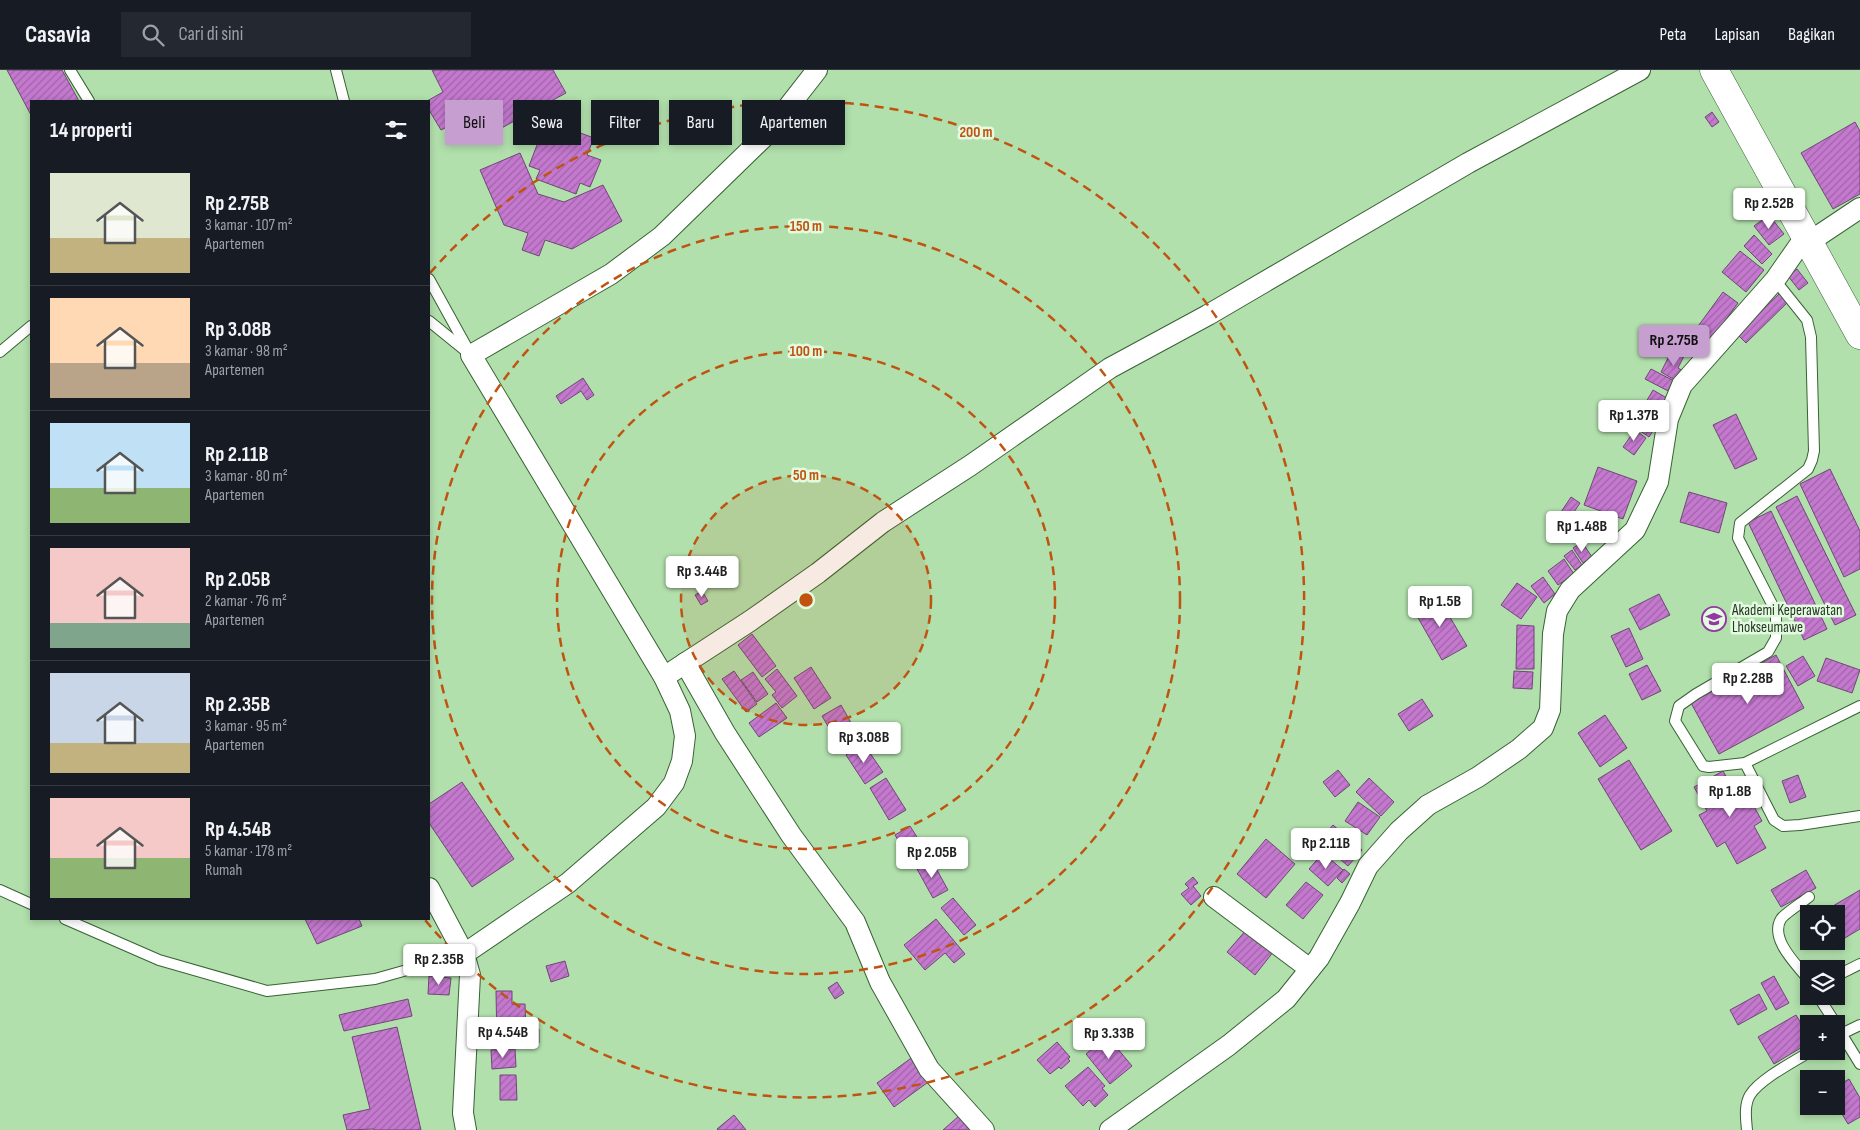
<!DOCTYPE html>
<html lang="id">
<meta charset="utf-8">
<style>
:root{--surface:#171b24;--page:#242831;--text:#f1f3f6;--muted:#9ea1a6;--line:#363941;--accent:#c79ed0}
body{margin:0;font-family:"Sofia Sans Condensed",sans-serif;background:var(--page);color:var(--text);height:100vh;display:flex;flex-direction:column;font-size:19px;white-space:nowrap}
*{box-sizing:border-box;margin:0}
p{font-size:16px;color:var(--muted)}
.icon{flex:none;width:28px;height:28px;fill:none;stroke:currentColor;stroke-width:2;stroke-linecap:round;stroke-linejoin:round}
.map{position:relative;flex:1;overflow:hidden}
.drawer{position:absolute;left:30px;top:30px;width:400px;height:820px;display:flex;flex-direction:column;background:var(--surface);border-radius:0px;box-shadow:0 2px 8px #0003}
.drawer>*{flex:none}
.hud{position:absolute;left:445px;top:30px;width:475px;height:45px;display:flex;gap:10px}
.tools{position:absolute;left:1800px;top:835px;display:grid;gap:10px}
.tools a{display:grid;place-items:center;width:45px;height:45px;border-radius:0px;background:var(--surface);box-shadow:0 2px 8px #0003;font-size:25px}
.price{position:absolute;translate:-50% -42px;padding:0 11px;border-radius:5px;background:#fff;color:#222;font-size:16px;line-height:32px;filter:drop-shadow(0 1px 2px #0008)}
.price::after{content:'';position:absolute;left:50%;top:30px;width:15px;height:11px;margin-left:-8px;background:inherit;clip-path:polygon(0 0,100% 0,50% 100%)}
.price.current{background:var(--accent);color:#111}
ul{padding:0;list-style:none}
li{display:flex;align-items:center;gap:15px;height:125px;padding:0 20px}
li+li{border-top:1px solid var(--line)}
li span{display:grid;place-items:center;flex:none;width:140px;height:100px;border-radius:0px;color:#555}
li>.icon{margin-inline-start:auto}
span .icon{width:60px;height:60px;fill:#fffc;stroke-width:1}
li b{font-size:21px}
h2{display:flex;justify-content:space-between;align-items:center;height:60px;padding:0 20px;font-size:21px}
.tag{padding:0 18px;border-radius:0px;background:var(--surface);box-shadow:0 2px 8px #0003;font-size:18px;line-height:45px}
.tag.current{background:var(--accent);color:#111}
header{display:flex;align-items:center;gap:30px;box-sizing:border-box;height:70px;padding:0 25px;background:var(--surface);border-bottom:1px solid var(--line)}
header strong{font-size:24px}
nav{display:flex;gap:28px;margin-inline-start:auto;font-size:18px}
.search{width:350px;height:45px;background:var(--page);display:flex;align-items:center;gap:12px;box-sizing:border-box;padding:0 18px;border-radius:0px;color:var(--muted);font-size:19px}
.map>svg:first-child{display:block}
.building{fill:url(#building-hatch);stroke:#6f4774}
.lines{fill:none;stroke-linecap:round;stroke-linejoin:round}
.service-casing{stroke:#386234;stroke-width:12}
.minor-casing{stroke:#386234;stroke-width:22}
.trunk-casing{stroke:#386234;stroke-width:29}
.service{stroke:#fff;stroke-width:10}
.minor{stroke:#fff;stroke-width:20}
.trunk{stroke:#fff;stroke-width:28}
.ring{fill:none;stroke:#c15311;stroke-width:2.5;stroke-dasharray:9 6}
.labels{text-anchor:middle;stroke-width:5;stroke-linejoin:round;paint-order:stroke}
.poi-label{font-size:15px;fill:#273925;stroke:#e2fadf;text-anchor:start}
.centre{fill:#c15311;stroke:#e2fadf;stroke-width:2.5}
.ring-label{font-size:15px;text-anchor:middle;font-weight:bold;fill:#c15311;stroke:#e2fadf;stroke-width:5;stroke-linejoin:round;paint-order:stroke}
</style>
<header>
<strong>Casavia</strong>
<div class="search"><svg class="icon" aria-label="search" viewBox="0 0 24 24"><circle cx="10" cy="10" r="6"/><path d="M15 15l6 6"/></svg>Cari di sini</div>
<nav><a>Peta</a><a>Lapisan</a><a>Bagikan</a></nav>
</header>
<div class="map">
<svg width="1860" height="1060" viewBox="0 0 1860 1060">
<defs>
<pattern id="building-hatch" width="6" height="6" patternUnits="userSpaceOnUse" patternTransform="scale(1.25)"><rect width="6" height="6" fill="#c479cf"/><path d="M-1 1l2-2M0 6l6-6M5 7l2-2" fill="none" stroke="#9f64a8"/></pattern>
</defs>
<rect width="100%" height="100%" fill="#b1e0ac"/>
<!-- building -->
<g class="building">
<path d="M7,0h55l17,31h-48v14z"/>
<path d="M432,0h121l13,23 -94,51 -13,-23 -18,9 -12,-20v-9h-2l16,-9z"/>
<path d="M1712,42l7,10 -7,5 -7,-10z"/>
<path d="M1855,52l5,9v63l-27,15 -32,-56z"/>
<path d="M564,57l30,11 -7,17 14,5 -11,27 -10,-4 -4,11 -40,-15 4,-9 -11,-4 11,-29 18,6z"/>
<path d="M520,83l18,41 26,8 39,-17 19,36 -50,28 -27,-9 -6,16 -17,-6 6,-17 -24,-8 -24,-55z"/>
<path d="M1759,129l8,11 -8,6 -8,-11z"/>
<path d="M1769,145l15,19 -15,11 -15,-19z"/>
<path d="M1754,165l18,19 -10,10 -18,-18z"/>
<path d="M1740,181l24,19 -18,22 -24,-20z"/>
<path d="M1797,199l11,14 -9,7 -11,-14z"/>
<path d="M1723,222l15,11 -35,48 -15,-11z"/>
<path d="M1779,224l9,8 -42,41 -9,-9z"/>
<path d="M1672,280l12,6 -6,12 7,4 -5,11 -19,-11z"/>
<path d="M1651,299l31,16 -6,10 -31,-16z"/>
<path d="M583,308l11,17 -7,5 -6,-9 -20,13 -5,-8z"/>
<path d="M1653,320l19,11 -6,12 -20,-11z"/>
<path d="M1640,331l28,15 -6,9 -28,-15z"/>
<path d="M1736,344l21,45 -22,10 -22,-44z"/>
<path d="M1639,346l17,10 -7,11 -16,-11z"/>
<path d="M1635,360l11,8 -12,17 -11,-8z"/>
<path d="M1598,397l39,14 -14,38 -39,-14z"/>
<path d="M1830,399l30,62v38l-16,8 -44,-93z"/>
<path d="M1689,422l38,11 -8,30 -39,-11z"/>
<path d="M1797,426l59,119 -21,10 -59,-118z"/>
<path d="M1571,427l9,6 -16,24 -9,-6z"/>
<path d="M1771,441l56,118 -23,11 -56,-118z"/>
<path d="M1582,472l10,15 -9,6 -10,-15z"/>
<path d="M1572,480l10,15 -7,5 -11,-14z"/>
<path d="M1564,489l10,15 -16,11 -10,-14z"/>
<path d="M1543,507l12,17 -11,9 -13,-17z"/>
<path d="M1517,513l20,14 -16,22 -20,-14z"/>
<path d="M702,521l6,10 -7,4 -6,-10z"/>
<path d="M1659,524l11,21 -30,15 -11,-21z"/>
<path d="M1438,527l29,49 -25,14 -29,-51z"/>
<path d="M1517,555l17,1v43h-18z"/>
<path d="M1629,558l14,31 -17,8 -15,-31z"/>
<path d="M752,564l24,32 -14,11 -24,-32z"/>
<path d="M1776,585l28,53 -85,46 -28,-51z"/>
<path d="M1803,586l12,20 -17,10 -12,-20z"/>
<path d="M1826,588l34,12 -8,23 -35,-12z"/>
<path d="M1647,595l14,26 -19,9 -13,-26z"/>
<path d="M811,597l20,31 -17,11 -20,-31z"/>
<path d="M777,599l20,27 -15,12 -10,-13 4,-3 -11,-13z"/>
<path d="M734,601l23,33 -11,8 -24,-33z"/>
<path d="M1514,601l19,1 -1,17 -19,-1z"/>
<path d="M753,602l15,22 -11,8 -16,-22z"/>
<path d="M1422,629l11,17 -24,15 -11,-17z"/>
<path d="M776,633l11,15 -28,19 -10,-14z"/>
<path d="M841,635l17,30 -19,10 -17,-29z"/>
<path d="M1605,645l22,33 -27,19 -22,-34z"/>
<path d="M863,673l20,29 -18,12 -19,-29z"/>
<path d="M1629,690l43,71 -31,19 -43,-71z"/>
<path d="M1338,700l12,15 -15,12 -12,-15z"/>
<path d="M1723,701l13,23 9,-4 17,31 -8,5 12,22 -29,16 -12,-22 -8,5 -18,-32 8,-4 -13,-24z"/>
<path d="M1798,705l8,22 -16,6 -8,-22z"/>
<path d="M886,708l20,32 -17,10 -19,-32z"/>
<path d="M1369,708l25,24 -13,14 -25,-24z"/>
<path d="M462,712l52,77 -42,28 -43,-64v-19z"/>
<path d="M1358,732l22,15 -13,18 -22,-14z"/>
<path d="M1333,755l29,25 -14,16 -29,-25z"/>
<path d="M910,756l17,27 -15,10 -17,-28z"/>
<path d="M1266,769l29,25 -29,34 -29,-24z"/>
<path d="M1323,783l20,17 -15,16 -19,-17z"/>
<path d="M932,791l16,29 -15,8 -16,-29z"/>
<path d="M1344,799l6,5 -8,9 -5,-5z"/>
<path d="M1806,800l10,18 -35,19 -10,-17z"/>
<path d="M1193,807l5,6 -5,3 8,10 -10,9 -10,-11 8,-6 -4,-4z"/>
<path d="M1306,812l17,13 -20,24 -17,-14z"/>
<path d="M1860,820v39l-22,13 -2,-3v-25l-15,-1z"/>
<path d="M953,828l23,27 -12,10 -23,-27z"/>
<path d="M305,849h54l3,7 -45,18z"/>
<path d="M936,849l29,35 -11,9 -9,-10 -20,17 -21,-25z"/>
<path d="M1247,859l27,22 -19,24 -28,-23z"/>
<path d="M565,891l4,15 -18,6 -5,-16z"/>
<path d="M429,906l22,2 -2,17 -21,-1z"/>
<path d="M1774,906l15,27 -13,7 -15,-27z"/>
<path d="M837,912l7,11 -9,6 -7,-11z"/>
<path d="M496,921h16v13h13l1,25h13v14l-42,1z"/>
<path d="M1759,924l8,15 -29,16 -8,-15z"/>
<path d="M408,929l4,17 -68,15 -5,-16z"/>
<path d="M1796,945l13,21v7l-35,21 -16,-27z"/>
<path d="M397,957l24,103h-47v-1l-27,1 -4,-15 27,-6 -18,-72z"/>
<path d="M1107,966l25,30 -22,18 -24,-30z"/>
<path d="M1057,972l13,15 -2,2 2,2 -9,8 -2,-2 -9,7 -13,-14z"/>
<path d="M515,979l1,18 -24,2 -1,-19z"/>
<path d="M914,986l17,24 -37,27 -17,-24z"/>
<path d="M1088,997l17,19 -3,2 6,7 -13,12 -6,-7 -6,6 -18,-20z"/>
<path d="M500,1005h16l1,25h-17z"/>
<path d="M1849,1009l11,19v19l-12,7 -12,-20v-17z"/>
<path d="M734,1045l12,15h-28l-1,-1z"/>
<path d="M960,1045l14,15h-31z"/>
</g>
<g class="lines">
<defs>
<g id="service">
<path d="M70,0l19,31"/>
<path d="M336,0l8,31"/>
<path d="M429,209l42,76"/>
<path d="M1775,210l32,40 4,17 3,114 -2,9 -4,9 -68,54 -2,15 38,74v26l-8,14 -72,42 -17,12 -4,15 28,45 6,1 36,-4 115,-57"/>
<path d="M429,251l37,30"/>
<path d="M0,282l31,-26"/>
<path d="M1745,693l29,57 9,6 17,-1 60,-9"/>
<path d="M0,820l31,14"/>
<path d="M65,849l94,41 108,31 108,-12 89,-25"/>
<path d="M1836,906l24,-12"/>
<path d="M1809,910c-12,-15 -40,-41 -28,-61 4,-6 22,-17 28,-22"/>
<path d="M1818,926l18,28"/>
<path d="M1836,955l24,39"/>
<path d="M1837,966l23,-11"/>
<path d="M1747,1060c-1,-11 -3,-25 3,-35 10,-16 45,-34 61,-44"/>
</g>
<g id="minor">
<path d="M1809,172l51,-34"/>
<path d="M685,593l40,70 66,102 64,87 25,60 49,87 55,61"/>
<path d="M664,607l86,-56 68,-48 65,-51 88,-57 139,-97 98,-53 260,-152 172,-93"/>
<path d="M429,818l35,66 6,21 -7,138 3,17"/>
<path d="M1214,827l96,72"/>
<path d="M464,884l104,-71 88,-76 18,-24 8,-22 3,-25 -5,-25 -16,-34 -193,-322 140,-81 51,-38 105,-102 50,-64"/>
<path d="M1110,1060l119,-85 57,-46 33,-41 31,-55 18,-37 31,-35 29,-26 50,-28 41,-28 24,-21 7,-18 3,-76 4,-23 13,-21 65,-60 23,-48 10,-63 14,-34 93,-105 30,-43"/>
</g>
<path id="trunk" d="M1714,0l146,265"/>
</defs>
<!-- service casing -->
<use href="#service" class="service-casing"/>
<!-- minor casing -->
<use href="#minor" class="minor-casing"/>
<!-- trunk casing -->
<use href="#trunk" class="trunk-casing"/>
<!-- service -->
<use href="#service" class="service"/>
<!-- minor -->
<use href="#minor" class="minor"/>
<!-- trunk -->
<use href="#trunk" class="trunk"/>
</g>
<!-- distance rings -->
<circle cx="806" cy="530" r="125" fill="#c15311" fill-opacity=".12"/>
<g class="ring">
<circle cx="806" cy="530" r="125"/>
<circle cx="806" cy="530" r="249"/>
<circle cx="806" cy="530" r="374"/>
<path d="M430 203A498 498 0 1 1 425 850"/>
</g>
<!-- icons -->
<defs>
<symbol id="university-ring" viewBox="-11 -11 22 22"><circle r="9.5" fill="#e2fadf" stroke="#9437a2" stroke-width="1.5"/><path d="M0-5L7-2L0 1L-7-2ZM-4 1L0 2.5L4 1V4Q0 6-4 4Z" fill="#9437a2"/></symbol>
</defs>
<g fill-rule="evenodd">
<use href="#university-ring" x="1700" y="535" width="28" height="28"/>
</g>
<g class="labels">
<!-- poi labels -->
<g class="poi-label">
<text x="1732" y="545">Akademi Keperawatan<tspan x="1732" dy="17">Lhokseumawe</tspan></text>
</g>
</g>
<circle cx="806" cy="530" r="8" class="centre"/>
<g class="ring-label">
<text x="976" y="67">200 m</text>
<text x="806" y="161">150 m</text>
<text x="806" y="286">100 m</text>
<text x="806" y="410">50 m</text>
</g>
</svg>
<div class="tools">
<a><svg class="icon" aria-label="locate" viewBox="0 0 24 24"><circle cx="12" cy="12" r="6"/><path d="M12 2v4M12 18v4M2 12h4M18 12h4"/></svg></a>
<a><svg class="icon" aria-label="layers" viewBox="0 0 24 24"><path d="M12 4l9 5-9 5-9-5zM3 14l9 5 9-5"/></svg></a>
<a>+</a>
<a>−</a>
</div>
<b class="price" style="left:1769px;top:160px">Rp 2.52B</b>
<b class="price current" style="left:1674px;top:297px">Rp 2.75B</b>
<b class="price" style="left:1634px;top:372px">Rp 1.37B</b>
<b class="price" style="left:1582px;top:483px">Rp 1.48B</b>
<b class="price" style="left:702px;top:528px">Rp 3.44B</b>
<b class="price" style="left:1440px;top:558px">Rp 1.5B</b>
<b class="price" style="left:1748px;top:635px">Rp 2.28B</b>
<b class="price" style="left:864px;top:694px">Rp 3.08B</b>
<b class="price" style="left:1730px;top:748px">Rp 1.8B</b>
<b class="price" style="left:1326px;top:800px">Rp 2.11B</b>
<b class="price" style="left:932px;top:809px">Rp 2.05B</b>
<b class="price" style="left:439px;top:916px">Rp 2.35B</b>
<b class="price" style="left:503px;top:989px">Rp 4.54B</b>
<b class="price" style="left:1109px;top:990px">Rp 3.33B</b>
<div class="hud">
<a class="tag current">Beli</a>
<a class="tag">Sewa</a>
<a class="tag">Filter</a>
<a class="tag">Baru</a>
<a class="tag">Apartemen</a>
</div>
<section class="drawer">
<h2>14 properti<svg class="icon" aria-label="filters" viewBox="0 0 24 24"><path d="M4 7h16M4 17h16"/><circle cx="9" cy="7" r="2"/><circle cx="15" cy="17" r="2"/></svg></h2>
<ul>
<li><span style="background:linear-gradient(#dfe7d0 65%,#c2b280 0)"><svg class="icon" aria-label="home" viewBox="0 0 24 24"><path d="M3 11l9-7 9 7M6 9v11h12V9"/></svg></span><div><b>Rp 2.75B</b><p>3 kamar · 107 m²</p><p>Apartemen</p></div></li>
<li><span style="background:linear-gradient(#ffd9b3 65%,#b9a48a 0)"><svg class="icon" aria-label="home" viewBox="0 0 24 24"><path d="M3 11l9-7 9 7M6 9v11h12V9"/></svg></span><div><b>Rp 3.08B</b><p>3 kamar · 98 m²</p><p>Apartemen</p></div></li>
<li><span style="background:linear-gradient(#bfe0f5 65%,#8fb573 0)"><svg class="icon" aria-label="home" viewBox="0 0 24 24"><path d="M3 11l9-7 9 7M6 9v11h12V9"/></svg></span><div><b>Rp 2.11B</b><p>3 kamar · 80 m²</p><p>Apartemen</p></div></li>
<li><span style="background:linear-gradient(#f6c9c9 75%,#7fa58c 0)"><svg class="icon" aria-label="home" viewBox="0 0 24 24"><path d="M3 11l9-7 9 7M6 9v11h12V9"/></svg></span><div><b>Rp 2.05B</b><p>2 kamar · 76 m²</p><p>Apartemen</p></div></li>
<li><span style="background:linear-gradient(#c9d6e8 70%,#c2b280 0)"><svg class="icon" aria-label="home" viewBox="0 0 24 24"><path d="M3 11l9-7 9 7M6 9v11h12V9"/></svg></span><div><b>Rp 2.35B</b><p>3 kamar · 95 m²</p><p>Apartemen</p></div></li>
<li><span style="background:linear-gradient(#f6c9c9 60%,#8fb573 0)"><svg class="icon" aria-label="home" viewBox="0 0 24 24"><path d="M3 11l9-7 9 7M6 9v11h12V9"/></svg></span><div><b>Rp 4.54B</b><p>5 kamar · 178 m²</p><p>Rumah</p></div></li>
</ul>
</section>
</div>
